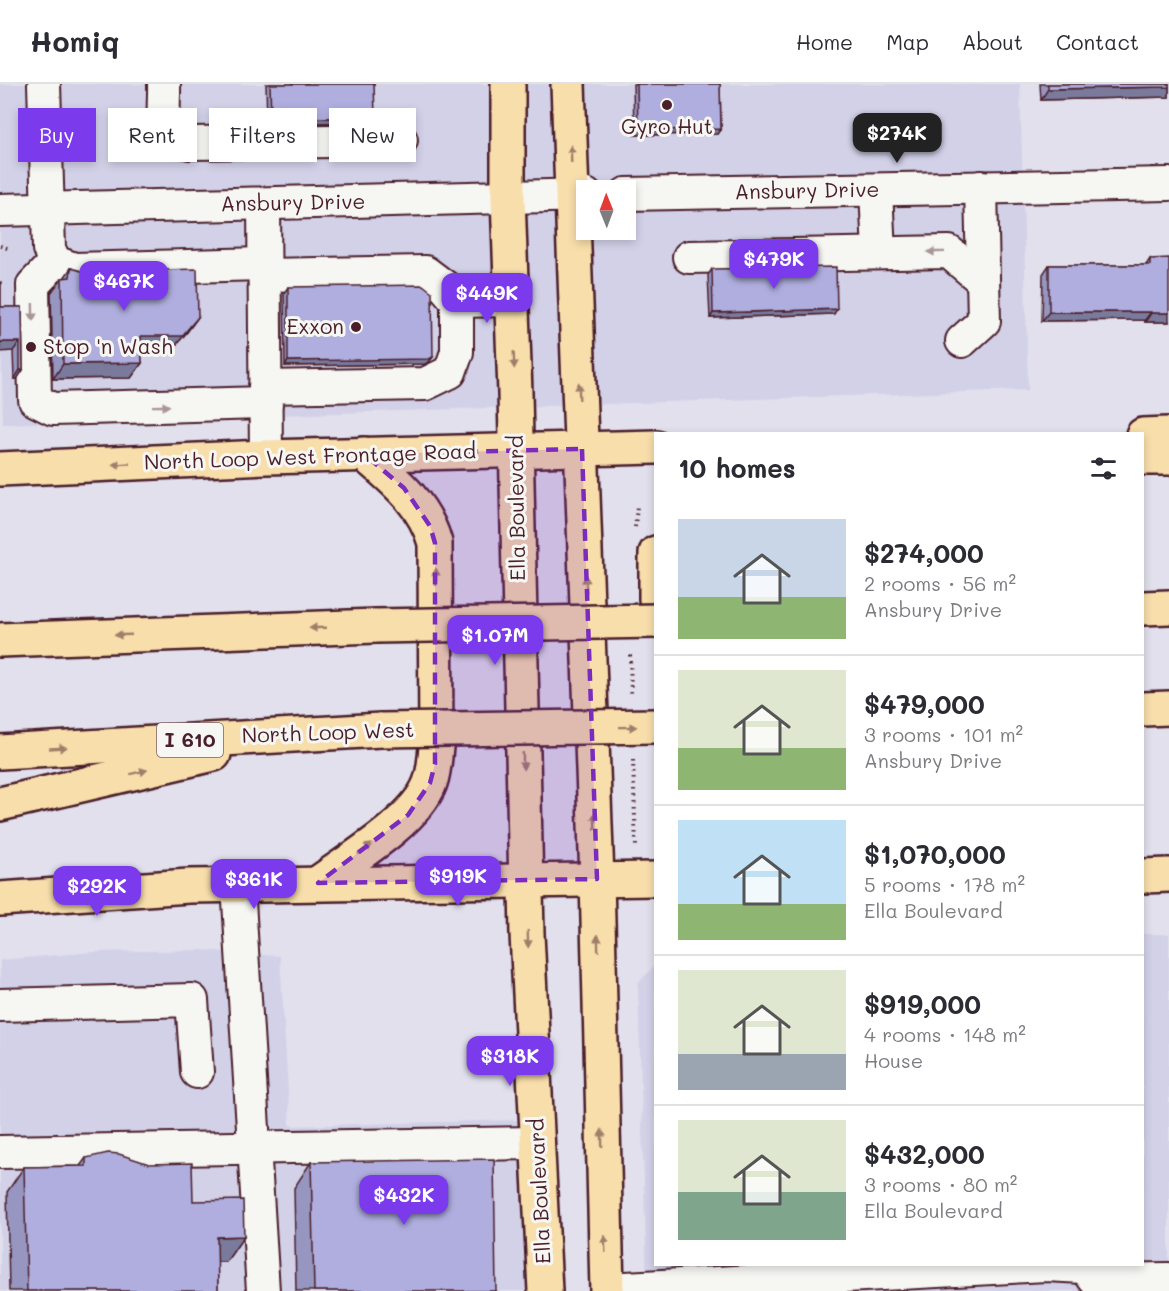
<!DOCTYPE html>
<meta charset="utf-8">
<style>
:root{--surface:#fff;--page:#f2f2f3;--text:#2b2b33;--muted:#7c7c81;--line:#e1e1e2;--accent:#7c3aed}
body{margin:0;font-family:Mali,sans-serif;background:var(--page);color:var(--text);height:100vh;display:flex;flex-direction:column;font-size:22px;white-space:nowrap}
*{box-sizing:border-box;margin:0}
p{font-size:20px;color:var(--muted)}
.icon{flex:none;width:33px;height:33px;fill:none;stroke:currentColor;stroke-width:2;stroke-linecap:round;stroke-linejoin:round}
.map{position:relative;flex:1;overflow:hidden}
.details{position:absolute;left:654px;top:348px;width:490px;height:834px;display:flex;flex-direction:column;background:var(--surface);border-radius:0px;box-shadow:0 3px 9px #0003}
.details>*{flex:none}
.guide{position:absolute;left:18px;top:24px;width:546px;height:54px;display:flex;gap:12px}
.needle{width:39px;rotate:359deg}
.buttons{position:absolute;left:576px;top:96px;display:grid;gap:12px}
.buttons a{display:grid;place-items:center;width:60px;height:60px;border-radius:0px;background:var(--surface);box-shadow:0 3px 9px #0003;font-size:30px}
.price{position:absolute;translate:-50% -51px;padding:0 14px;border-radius:12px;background:var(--accent);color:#fff;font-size:20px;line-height:39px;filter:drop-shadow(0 2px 3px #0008)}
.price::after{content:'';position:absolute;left:50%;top:36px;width:18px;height:14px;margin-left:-9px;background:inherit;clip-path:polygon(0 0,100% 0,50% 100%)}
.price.current{background:#222;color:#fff}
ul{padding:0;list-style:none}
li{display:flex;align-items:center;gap:18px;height:150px;padding:0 24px}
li+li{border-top:2px solid var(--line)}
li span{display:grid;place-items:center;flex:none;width:168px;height:120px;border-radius:0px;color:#555}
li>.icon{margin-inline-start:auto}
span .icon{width:72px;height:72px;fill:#fffc;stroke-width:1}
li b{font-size:26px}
h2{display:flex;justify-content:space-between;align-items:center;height:72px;padding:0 24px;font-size:26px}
.chip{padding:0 21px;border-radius:0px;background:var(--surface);box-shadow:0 3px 9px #0003;font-size:21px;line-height:54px}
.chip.current{background:var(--accent);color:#fff}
header{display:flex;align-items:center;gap:36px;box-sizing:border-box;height:84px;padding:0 30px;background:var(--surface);border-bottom:2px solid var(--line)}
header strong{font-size:28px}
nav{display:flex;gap:33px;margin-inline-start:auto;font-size:21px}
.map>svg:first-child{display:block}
.built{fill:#d2d1e8;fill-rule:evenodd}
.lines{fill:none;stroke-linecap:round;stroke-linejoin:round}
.minor-casing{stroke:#4a1f2b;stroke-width:36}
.major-casing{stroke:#4a1f2b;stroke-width:38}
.highway-casing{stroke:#4a1f2b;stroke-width:38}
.path{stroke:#4a1f2b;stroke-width:4;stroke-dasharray:1.5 4.5;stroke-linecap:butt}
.minor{stroke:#f6f6f2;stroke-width:32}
.major{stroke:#f8deab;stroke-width:33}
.highway{stroke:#f8deab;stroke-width:33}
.highway-bridge-casing{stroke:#4a1f2b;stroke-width:38;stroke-linecap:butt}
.highway-bridge{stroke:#f8deab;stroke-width:33}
.wall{fill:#9696c0;stroke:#4a1f2b;stroke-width:1.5}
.shaded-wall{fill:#7a7a9c;stroke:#4a1f2b;stroke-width:1.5}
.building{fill:#afaedf;stroke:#4a1f2b;stroke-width:1.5}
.oneway{fill:#a17e6b}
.oneway2{fill:#a99598}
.marked{fill:#7b2cbf;fill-opacity:0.2;stroke:#7b2cbf;stroke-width:4.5;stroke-dasharray:12 8;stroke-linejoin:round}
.poi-dot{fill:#4a1f2b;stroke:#f6f6f2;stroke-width:2}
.labels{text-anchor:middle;stroke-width:6;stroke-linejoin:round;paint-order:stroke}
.shield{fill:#f6f6f2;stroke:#7e6067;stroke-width:1.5}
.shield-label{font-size:20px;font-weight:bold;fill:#4a1f2b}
.poi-label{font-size:21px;fill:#4a1f2b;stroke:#f6f6f2}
.street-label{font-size:21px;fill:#4a1f2b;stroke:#f6f6f2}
</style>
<header>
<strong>Homiq</strong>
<nav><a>Home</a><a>Map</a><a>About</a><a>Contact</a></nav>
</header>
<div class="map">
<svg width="1169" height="1207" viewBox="0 0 1169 1207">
<rect width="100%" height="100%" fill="#e1e0ec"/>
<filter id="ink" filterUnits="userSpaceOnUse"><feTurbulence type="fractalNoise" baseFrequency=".0167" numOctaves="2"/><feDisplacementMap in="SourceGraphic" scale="12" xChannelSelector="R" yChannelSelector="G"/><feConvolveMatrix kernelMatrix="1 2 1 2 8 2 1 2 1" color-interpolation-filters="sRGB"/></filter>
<g filter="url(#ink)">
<!-- built -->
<g class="built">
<path d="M0,0h1020l8,306 -1025,34 -3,-143zM586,106h40v40h-40z"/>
<path d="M1143,850h26v357h-522l-9,-308 17,-18 1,299h487z"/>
<path d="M201,866l79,6 10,170 230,-6 8,171h-528v-331l93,-8z"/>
</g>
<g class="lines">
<defs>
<g id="minor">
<path d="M44,0l5,165 6,13 19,7 191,-5"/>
<path d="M164,0c1,28 -8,53 26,59l211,-3"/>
<path d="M876,106l3,63"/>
<path d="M626,110l543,-10"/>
<path d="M264,120l2,253"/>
<path d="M0,126l586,-15"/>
<path d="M689,173l260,-5 34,29"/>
<path d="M55,178l-22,23 2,115 18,9 213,-6"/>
<path d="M264,191l161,-3 20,15 12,14v51l-7,20 -25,12 -160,3"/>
<path d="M457,217l55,-1"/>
<path d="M962,257l22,-20 -3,-134"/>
<path d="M238,801l25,406"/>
<path d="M0,921l192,-5 5,72"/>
<path d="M0,1068l538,-9"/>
<path d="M1083,1180l12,16 74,-1"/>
<path d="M607,1205l439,-24 37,2"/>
</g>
<g id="major">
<path d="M508,0v113l7,196 12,541 18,357"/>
<path d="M568,0l29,795 10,412"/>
<path d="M1143,351l26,-1"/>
<path d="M0,385l266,-12 390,-10"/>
<path d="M656,469v46"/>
<path d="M1143,792l26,-1"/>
<path d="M318,799c33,-24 98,-62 112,-100 4,-11 5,-24 6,-36l-1,-204c-11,-40 -41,-63 -71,-89"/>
<path d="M0,815l189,-13 467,-7"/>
</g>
<g id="highway">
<path d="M1143,374h26"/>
<path d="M1143,524l26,-1"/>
<path d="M0,556l376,-14"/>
<path d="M1143,625l26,-1"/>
<path d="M0,668l381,-22"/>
<path d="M0,720l214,-50"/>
</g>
</defs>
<!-- minor casing -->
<use href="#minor" class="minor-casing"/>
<!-- major casing -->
<use href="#major" class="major-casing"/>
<!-- highway casing -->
<use href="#highway" class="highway-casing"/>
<!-- path -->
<g class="path">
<path d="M0,162l11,3"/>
<path d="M635,443l2,-21"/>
<path d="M630,571l1,38"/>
<path d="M633,676l3,86"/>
</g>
<!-- minor -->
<use href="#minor" class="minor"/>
<!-- major -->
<use href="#major" class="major"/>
<!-- highway -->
<use href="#highway" class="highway"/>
<defs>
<g id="highway-bridge">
<path d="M376,542l280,-5"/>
<path d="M381,646l275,-4"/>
</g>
</defs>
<!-- highway-bridge casing -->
<use href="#highway-bridge" class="highway-bridge-casing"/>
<!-- highway-bridge -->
<use href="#highway-bridge" class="highway-bridge"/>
</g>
<!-- wall -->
<g class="wall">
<path d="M266,0h108l-3,38 -104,2z"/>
<path d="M633,0h87l1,45 -4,5 -83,1z"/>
<path d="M1040,0h129v13l-128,3z"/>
<path d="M1150,175l19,63h-24v-2l-103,1 1,-47 6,-9h97z"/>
<path d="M71,184l127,49 -11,15 -16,19h-30l1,12 -11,15 -78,1 -2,-86 11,-15h2z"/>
<path d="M712,185l122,45 -124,4 -2,-43z"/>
<path d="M288,203l145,70 -4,5 -4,2 -140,2 -1,-73z"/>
<path d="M1,223h21l1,63 -6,9h-3l-1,-28z"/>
<path d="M86,1074l107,43 51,35 -18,26h-9l1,29h-209l-2,-99 17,-25 56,-1z"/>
<path d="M311,1078l185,129h-200l-2,-103z"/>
</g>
<!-- shaded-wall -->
<g class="shaded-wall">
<path d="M1169,3v10l-128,3 7,-11z"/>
<path d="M375,33l-4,5 -104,2 4,-5z"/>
<path d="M721,45l-4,5 -83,1 4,-5z"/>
<path d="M837,225l-3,5 -124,4 3,-5z"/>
<path d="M1049,228h102l-6,8 -103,1z"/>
<path d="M1151,229h18v9h-24z"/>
<path d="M198,233l-11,15 -16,19 -40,1 10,-16z"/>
<path d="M0,258h20l-7,9 -13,1z"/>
<path d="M433,273l-4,5 -4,2 -140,2 3,-5z"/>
<path d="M142,279l-11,15 -78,1 10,-15z"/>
<path d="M20,286h3l-6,9h-3z"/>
<path d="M244,1152l-18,26h-27l18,-25z"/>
</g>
<!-- building -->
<g class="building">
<path d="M270,0h104l1,33 -104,2z"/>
<path d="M637,0h83l1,45 -83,1z"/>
<path d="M1048,0h121v3l-121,2z"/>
<path d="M1169,174v55h-18v-1h-102v-47h101v-6z"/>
<path d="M836,183l1,42 -124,4 -1,-44z"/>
<path d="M71,184l14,4 112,-3 1,48 -16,19h-41l1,27 -79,1 -1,-86 8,-1z"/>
<path d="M0,198h1v25h21l1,63h-3v-28h-20z"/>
<path d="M423,201l9,7 1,65 -4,2 -141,2v-74z"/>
<path d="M108,1069l11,1 30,10 43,-1 1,38 50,-1 1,36 -27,1 1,54h-191l-3,-124 62,-1v-8z"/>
<path d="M494,1075l2,132h-182l-3,-129z"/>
</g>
<!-- one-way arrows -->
<defs><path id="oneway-solid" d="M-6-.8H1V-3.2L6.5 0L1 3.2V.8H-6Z" transform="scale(1.5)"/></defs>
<g class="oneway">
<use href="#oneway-solid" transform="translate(571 70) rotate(-92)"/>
<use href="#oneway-solid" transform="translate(514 276) rotate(88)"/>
<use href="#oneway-solid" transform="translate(579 307) rotate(-92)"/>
<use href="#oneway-solid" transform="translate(121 380) rotate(177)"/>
<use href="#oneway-solid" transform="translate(436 493) rotate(-90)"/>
<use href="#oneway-solid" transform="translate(586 500) rotate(-92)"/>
<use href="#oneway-solid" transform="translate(318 544) rotate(178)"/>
<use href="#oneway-solid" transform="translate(123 551) rotate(178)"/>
<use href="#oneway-solid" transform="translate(628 643) rotate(-1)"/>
<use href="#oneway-solid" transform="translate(58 664) rotate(-3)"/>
<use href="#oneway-solid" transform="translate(523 677) rotate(89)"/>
<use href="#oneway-solid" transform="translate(139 688) rotate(-14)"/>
<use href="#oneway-solid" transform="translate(595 737) rotate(-92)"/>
<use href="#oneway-solid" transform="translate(365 765) rotate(-36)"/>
<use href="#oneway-solid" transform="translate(528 855) rotate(88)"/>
<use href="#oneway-solid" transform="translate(598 859) rotate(-91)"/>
<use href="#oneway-solid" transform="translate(602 1054) rotate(-91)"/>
<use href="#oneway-solid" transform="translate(605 1160) rotate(-92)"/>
</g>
<g class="oneway2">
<use href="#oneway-solid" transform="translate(936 168) rotate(179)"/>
<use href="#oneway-solid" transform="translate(33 228) rotate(89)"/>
<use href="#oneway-solid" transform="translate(161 322) rotate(-1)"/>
</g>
</g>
<!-- marked area -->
<path class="marked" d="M582,365l15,430 -279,4 90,-68 22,-32 5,-19v-221l-5,-17 -26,-38 -40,-34z"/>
<!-- markers -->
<g class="poi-dot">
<circle cx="667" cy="21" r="6"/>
<circle cx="356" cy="243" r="6"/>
<circle cx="31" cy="263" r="6"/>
</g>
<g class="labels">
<!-- shield labels -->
<rect class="shield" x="157" y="639" width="66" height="34" rx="4.5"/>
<g class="shield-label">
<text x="190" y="663">I 610</text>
</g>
<!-- poi labels -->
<g class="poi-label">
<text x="667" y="50">Gyro Hut</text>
<text x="344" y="250" text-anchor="end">Exxon</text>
<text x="43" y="270" text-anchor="start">Stop 'n Wash</text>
</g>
<!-- street labels -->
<g class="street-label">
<text transform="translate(807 107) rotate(-1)" y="7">Ansbury Drive</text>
<text transform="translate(293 119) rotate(-1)" y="7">Ansbury Drive</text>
<text transform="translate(310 373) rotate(-2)" y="7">North Loop West Frontage Road</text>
<text transform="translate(517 424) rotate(-91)" y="7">Ella Boulevard</text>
<text transform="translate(328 649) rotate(-2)" y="7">North Loop West</text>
<text transform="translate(540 1107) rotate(-93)" y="7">Ella Boulevard</text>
</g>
</g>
</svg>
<div class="buttons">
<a><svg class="needle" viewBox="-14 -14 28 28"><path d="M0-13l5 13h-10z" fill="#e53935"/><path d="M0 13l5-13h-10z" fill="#7c7c81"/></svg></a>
</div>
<b class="price current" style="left:897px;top:80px">$274K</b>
<b class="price" style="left:774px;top:206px">$479K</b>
<b class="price" style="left:124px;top:228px">$467K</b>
<b class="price" style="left:487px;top:240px">$449K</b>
<b class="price" style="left:495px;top:582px">$1.07M</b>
<b class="price" style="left:458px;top:823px">$919K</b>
<b class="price" style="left:254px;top:826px">$361K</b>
<b class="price" style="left:97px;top:833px">$292K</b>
<b class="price" style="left:510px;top:1003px">$318K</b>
<b class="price" style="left:404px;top:1142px">$432K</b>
<div class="guide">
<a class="chip current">Buy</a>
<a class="chip">Rent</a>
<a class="chip">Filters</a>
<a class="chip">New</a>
</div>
<section class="details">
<h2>10 homes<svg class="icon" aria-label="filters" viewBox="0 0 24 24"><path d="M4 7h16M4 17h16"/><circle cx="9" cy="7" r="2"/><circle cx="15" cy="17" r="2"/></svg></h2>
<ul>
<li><span style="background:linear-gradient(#c9d6e8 65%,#8fb573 0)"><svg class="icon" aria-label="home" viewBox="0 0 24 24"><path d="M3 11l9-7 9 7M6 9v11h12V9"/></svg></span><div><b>$274,000</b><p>2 rooms · 56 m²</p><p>Ansbury Drive</p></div></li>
<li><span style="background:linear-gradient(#dfe7d0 65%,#8fb573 0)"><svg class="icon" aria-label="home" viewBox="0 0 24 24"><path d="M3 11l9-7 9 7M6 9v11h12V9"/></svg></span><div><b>$479,000</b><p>3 rooms · 101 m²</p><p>Ansbury Drive</p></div></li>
<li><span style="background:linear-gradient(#bfe0f5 70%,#8fb573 0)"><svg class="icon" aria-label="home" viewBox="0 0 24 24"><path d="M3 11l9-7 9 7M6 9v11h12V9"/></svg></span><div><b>$1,070,000</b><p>5 rooms · 178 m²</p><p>Ella Boulevard</p></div></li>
<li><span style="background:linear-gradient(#dfe7d0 70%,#9aa5b1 0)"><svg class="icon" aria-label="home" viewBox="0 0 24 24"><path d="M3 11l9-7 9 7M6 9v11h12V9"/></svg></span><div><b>$919,000</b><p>4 rooms · 148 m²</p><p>House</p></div></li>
<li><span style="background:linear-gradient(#dfe7d0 60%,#7fa58c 0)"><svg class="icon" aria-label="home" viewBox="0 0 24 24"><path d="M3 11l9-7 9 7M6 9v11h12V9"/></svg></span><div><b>$432,000</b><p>3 rooms · 80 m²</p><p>Ella Boulevard</p></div></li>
</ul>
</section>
</div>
